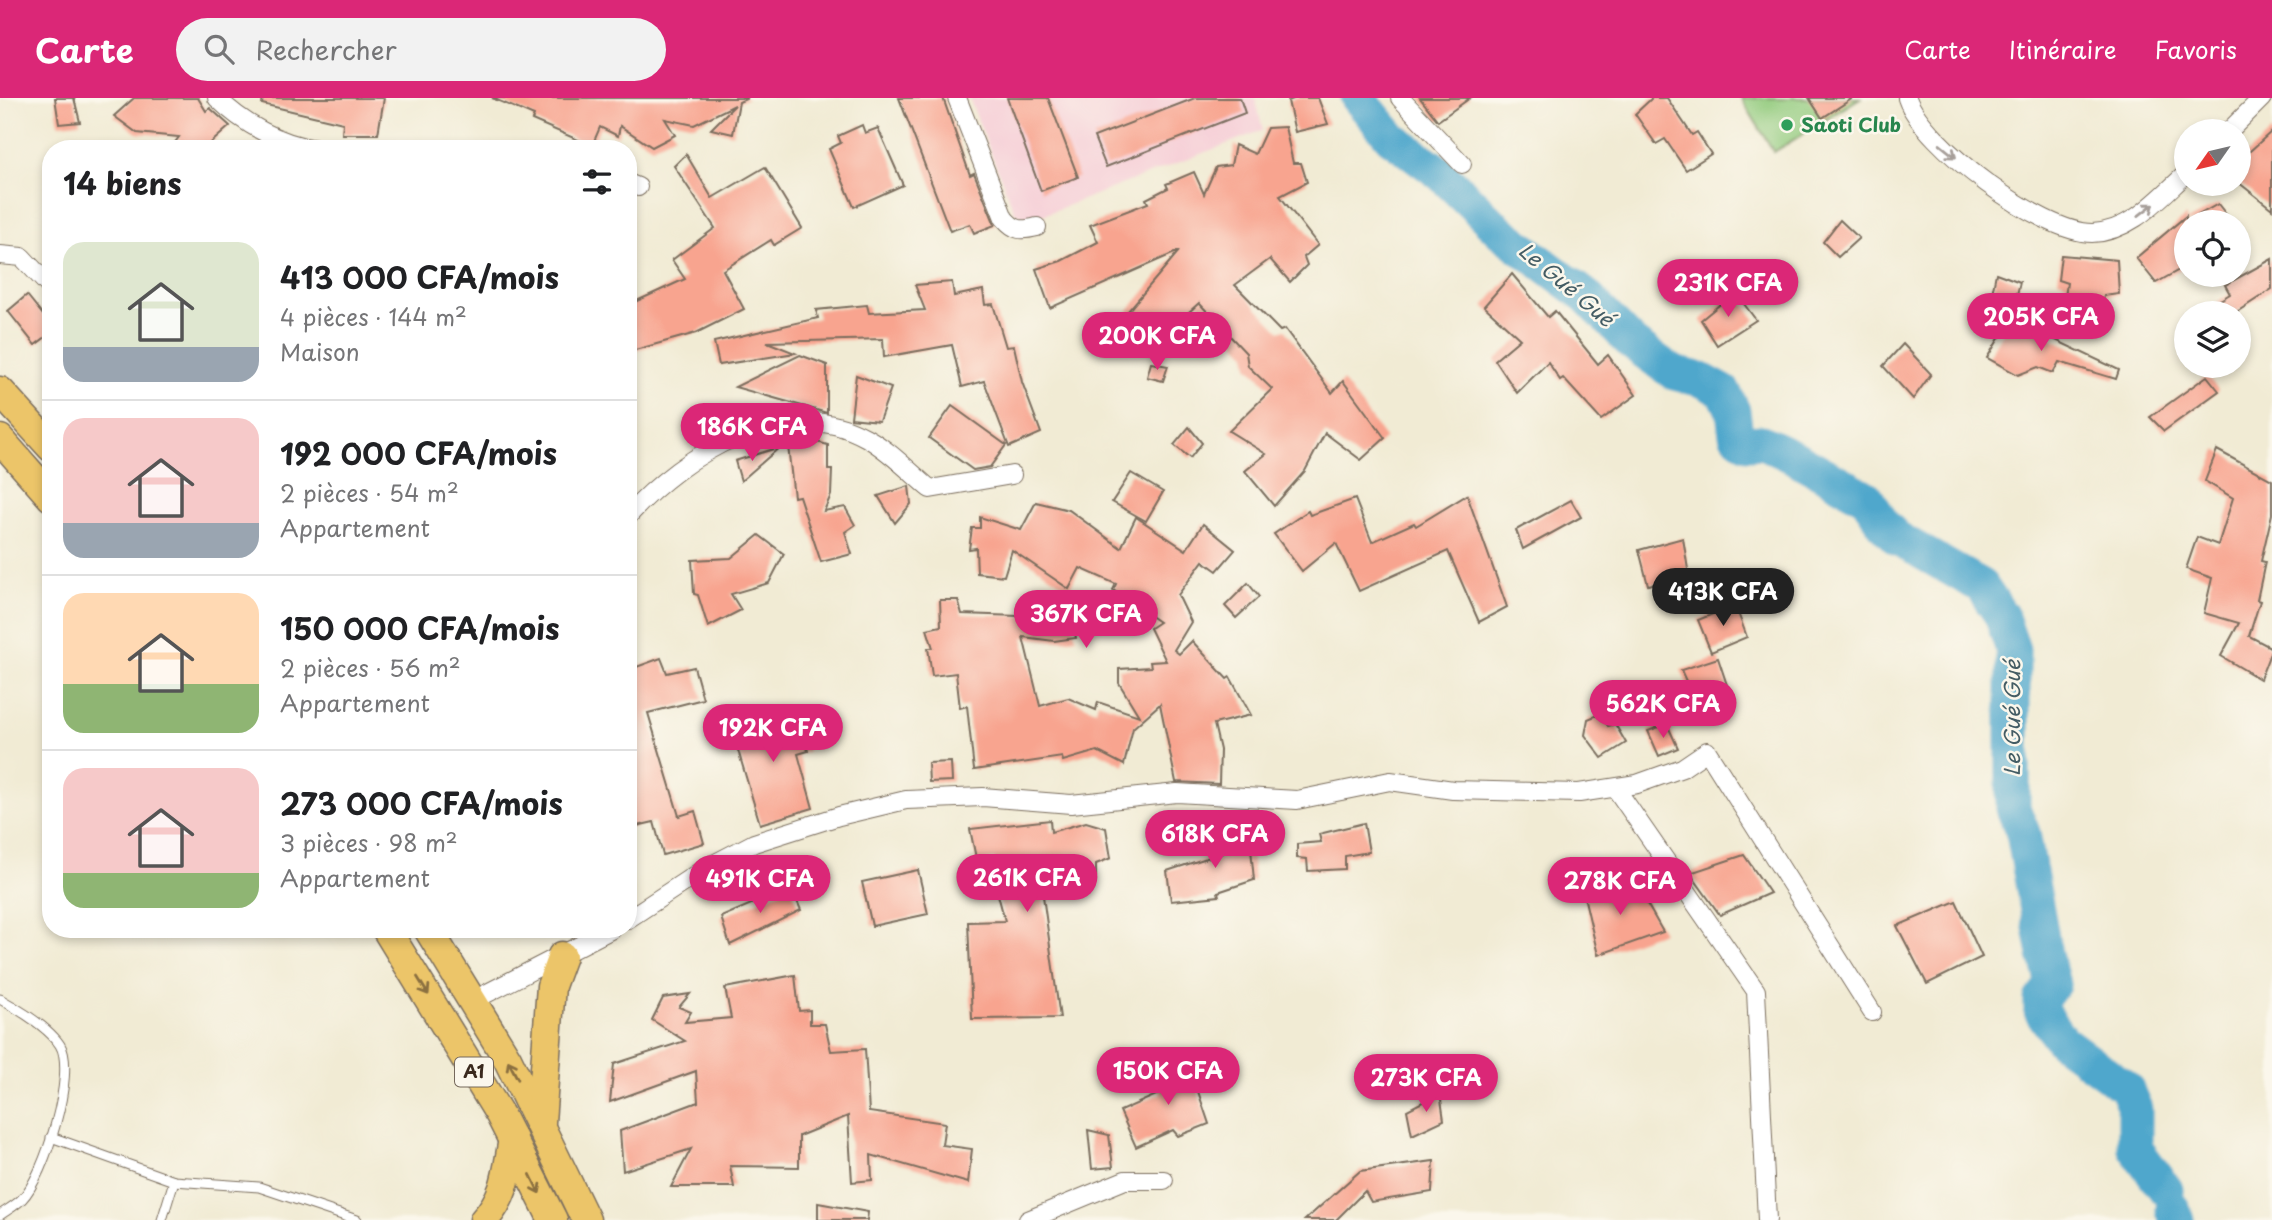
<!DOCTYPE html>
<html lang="fr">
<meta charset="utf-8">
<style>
:root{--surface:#fff;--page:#f2f2f2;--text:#202124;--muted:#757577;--line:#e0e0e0;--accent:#db2777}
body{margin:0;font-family:"Playpen Sans",sans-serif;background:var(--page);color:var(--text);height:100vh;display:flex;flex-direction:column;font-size:26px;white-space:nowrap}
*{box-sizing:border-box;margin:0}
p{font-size:23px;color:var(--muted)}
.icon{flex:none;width:38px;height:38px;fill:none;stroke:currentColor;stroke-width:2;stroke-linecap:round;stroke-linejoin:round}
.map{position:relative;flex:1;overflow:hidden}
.side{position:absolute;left:42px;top:42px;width:595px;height:798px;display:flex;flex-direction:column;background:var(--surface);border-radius:28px;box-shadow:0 4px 10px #0003}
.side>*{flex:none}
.needle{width:46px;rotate:236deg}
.buttons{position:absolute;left:2174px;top:21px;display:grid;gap:14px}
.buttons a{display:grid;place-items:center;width:77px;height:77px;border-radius:50%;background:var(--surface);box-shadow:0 4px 10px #0003;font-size:35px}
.price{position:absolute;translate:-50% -60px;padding:0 16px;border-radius:24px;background:var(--accent);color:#fff;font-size:23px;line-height:46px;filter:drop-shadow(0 2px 4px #0008)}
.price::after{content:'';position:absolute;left:50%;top:42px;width:21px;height:16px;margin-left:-10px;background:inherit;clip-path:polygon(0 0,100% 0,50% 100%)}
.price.selected{background:#222;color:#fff}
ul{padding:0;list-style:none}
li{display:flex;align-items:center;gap:21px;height:175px;padding:0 21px}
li+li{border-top:2px solid var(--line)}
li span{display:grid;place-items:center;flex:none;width:196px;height:140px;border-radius:21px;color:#555}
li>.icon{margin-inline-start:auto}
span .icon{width:84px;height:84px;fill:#fffc;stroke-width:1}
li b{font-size:30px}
h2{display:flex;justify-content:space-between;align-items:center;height:84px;padding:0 21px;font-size:30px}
header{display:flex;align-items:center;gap:42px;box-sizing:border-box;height:98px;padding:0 35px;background:var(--accent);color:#fff}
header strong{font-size:33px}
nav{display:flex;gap:38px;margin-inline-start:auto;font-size:24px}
.search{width:490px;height:63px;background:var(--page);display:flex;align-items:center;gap:18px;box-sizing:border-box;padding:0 24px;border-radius:38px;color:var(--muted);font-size:26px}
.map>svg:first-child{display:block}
.built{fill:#f6cfd7}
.green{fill:#93cb7e;stroke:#677a4e;stroke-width:2}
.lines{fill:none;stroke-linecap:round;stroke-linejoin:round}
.river{stroke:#4fa7cc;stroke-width:35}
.building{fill:#f8a48f}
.service-casing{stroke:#7b6e5e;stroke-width:11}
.minor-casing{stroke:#7b6e5e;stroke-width:20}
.trunk-casing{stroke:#7b6e5e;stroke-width:31}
.service{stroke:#fff;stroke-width:9}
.minor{stroke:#fff;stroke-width:18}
.trunk{stroke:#ecc569;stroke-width:28}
.oneway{stroke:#a79f9a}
.oneway2{stroke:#8b7040}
.leisure-dot{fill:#2e9e5b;stroke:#fbf7ec;stroke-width:2.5}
.labels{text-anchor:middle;stroke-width:5;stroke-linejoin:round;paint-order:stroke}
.shield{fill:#fbf7ec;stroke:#75685c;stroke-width:2}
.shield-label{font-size:18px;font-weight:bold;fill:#3b2a1e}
.leisure-label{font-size:19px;font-weight:bold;fill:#27864d;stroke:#fbf7ec;text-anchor:start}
.water-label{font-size:21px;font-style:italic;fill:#435c64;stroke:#fbf7ec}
</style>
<header>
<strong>Carte</strong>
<div class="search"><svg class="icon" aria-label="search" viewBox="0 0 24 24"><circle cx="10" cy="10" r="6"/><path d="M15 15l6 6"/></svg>Rechercher</div>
<nav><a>Carte</a><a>Itinéraire</a><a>Favoris</a></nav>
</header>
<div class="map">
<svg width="2272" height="1122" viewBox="0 0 2272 1122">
<rect width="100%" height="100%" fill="#fbf7ec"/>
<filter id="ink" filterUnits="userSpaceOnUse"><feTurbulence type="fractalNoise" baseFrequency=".0143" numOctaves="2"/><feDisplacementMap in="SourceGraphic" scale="14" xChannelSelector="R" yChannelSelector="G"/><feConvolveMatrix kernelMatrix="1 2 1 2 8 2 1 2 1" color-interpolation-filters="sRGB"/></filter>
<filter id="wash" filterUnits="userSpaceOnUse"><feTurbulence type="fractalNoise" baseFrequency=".00686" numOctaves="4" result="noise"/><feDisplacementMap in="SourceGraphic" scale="28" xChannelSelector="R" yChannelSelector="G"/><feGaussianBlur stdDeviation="1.57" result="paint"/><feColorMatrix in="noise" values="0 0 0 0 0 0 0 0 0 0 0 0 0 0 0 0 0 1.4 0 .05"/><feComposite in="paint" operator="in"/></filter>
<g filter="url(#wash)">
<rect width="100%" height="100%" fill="#f1ebd4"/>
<!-- built -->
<path class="built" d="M969,0h286l8,32 -233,90 -15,-7z"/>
<!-- green -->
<path class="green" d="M1741,0h119l-86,54z"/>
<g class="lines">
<!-- river -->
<g class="river">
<path d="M1358,0l33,39 50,37 60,58 85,64 46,47 42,30 28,7 22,12 9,19 3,23 12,9 14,-1 30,14 75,42 16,26 14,14 84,48 20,29 12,35v158l10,25 22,121 8,30 -12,16v11l21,30 64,47 9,21v39l31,42"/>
<path d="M2173,1111l4,11"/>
</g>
</g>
<g id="blocks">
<!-- building -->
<g class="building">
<path d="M55,0h19l6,24 -21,2z"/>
<path d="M134,0h64l8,13 4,-3 20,18 -26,23h-34l9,-12 -42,-4 -23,-17z"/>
<path d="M263,0h121l-6,36h-36l1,-11 -81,-19z"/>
<path d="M492,0h256l-9,4 -6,32 -22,-5 24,-24 -41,20 -29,-6 10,16 -23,12 -32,-21 -2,10 -18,-9 -8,19 -60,-26 2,-4z"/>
<path d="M899,0h44l27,77 4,-2 21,52 -21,8 -4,-9 -20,7z"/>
<path d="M1007,0h41l30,79 -37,14z"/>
<path d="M1195,0h45l5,15 -139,54 -12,-30z"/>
<path d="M1296,0h22l10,26 -33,8 -7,-31z"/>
<path d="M1420,0h50l-32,23z"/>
<path d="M1652,0h15l25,37 5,-3 14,22 -25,16 -21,-31 -9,5 -21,-30z"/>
<path d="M1809,0h44l-31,20z"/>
<path d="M862,27l3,8 13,-5 25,57 -49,22 -25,-58 12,-6 -3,-7z"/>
<path d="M1285,29l8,36h8l6,19 -27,14 38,49 -14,12 3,8 -17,17 -20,-23 -35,26 45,46 5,-2 47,64 11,-12 42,57 -24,22 -36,-27 -20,38 -31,35 -29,-35 21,-17 -37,-23 43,-42 -24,-23 -2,-13 -47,-50 -53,48 -22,-22 11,-11 -7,-7 51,-60 -129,57 -14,-39 25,-8 37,-19 -8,-17 58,-22 -2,-4 22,-11 -2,-4 28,-12 10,22 12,-27 15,-2 4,-20 20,9 12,-26z"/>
<path d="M2272,33v78l-34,-27v-20z"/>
<path d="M686,56l26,44 53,-31 37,61 -28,17 -3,-5 -48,30 21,39 -48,24 -68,19v-47l57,-26 -13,-19 43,-32 -41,-62z"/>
<path d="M2218,106l14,18h-46v44l-30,17 -20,-25 50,-42v6z"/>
<path d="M1840,122l19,18 -21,19 -15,-15z"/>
<path d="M2061,157l56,5 2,34 -15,2 -5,27 -37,-5 5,-35 -9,-3z"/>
<path d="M2272,161v30l-37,24h-9l-9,-11 13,-8 -5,-9z"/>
<path d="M1996,175l24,9 -7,30 -24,-3z"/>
<path d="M1512,176l36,43 7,-6 43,53 10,-9 28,40 -35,25 -38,-42 -3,2 -12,-18 -31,31 -22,-33 25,-21 -36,-33z"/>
<path d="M952,184l2,14 29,-6 2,15 8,-1 13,43 8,-1 8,36 19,51 -32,14 -25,-66 -22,6 -10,-42 -68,12 -1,-18 -116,3 28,11 -76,12 -5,-23 104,-24 -2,-8 51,-5 2,8 56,-3 -10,-25z"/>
<path d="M1735,194l21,28 -39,25 -16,-25z"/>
<path d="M27,197l24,30v8l-16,12 -27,-34z"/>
<path d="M2011,221l108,51 -3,9 -57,-17 -6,11 -15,-6 -20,8 -31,-17z"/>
<path d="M1903,246l28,30 -18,25 -30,-33z"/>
<path d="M800,257l27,10v48l-92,-26z"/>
<path d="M1151,265l17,3 -5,15 -16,-4z"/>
<path d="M856,277l35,13 -12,33 -28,-3z"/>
<path d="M2207,278l12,15 -55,40 -14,-14z"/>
<path d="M952,308l54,39 -16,22 -17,3 -44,-32z"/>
<path d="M1189,329l13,16 -12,15 -16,-13z"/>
<path d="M817,344l11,3v25h4l-1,25 -7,16 21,-4 10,18 -10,7 7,22 -31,8 -22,-66 -5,1 -6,-51z"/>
<path d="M780,349l-39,34 -6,-20z"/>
<path d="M2217,352l55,30v34l-11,47 4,1 -8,38 3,1 -11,35 23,12 -12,31 -39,-23 18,-33 -35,-10 8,-35 -26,-9 11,-32 21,8 15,-47 -28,-17z"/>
<path d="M1131,375l32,19 -17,29 -34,-19z"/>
<path d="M909,388l2,18 -16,19 -17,-27z"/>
<path d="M1467,397l40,112 -28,15 -31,-71 -89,40 -23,-48 -34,28 -28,-37 34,-23 2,4 45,-16 17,43 42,-19 2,3z"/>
<path d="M1571,402l10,17 -58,32 -7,-19z"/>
<path d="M1036,404l33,8 52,38 15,-31 50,33 17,-26 32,26 -18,21 -14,-10 -25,34 13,27 -17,28 5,4 13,-13 35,38 3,-2 21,38 -37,9 6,26 -1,34 -43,-2 -16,-78 -27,24 -9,37 -27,-14 -34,10 -1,-4 -88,13 -7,-64 -7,2 -4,-35 -24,3 -4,-28h5l-6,-19 14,-3 -1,-26h18l4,14 110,4 4,20 -22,3 -31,-4 17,69 28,-8 28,12 2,-8 41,14 -20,-33v-14l32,-2 -1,-5 16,-1 -16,-33 9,-6 -46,-32 3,-6 -36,-16 -11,21 -57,-39 -8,26 -27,-3 -1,-25 -7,1 3,-21h8v-11l41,13z"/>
<path d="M759,437l25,19 -15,29 -38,11 10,16 -33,17 -10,-32 -4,-1 -2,-34 39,-2z"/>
<path d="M1683,440l6,38 -41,9 -9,-35z"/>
<path d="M1248,485l11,14 -23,21 -11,-12z"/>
<path d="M1735,507l12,32 -36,15 -13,-32z"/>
<path d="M661,560l6,15 27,-6 9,32 -55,14 31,103 16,-5 9,32 -41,12 -9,-33 -26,6v-137l6,-3 -6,-18z"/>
<path d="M1718,560l12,36 -31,16 -18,-40z"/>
<path d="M772,610l5,16 22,-6 9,33 -10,3 15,54 -53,16 -31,-104z"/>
<path d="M1600,616l8,12 7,-2 11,19 -24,15 -17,-23 3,-16z"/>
<path d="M1667,626l11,24 -19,8 -11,-25z"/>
<path d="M951,664l1,19 -23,1 -1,-19z"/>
<path d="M1050,722l1,12 35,-10 20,6 5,30 -15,6v12l-18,6 7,10 -42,4 17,122 -88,1 -4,-97 37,-1 -8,-30 18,-1 -21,-31 -17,4 -7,-34z"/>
<path d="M1364,725l5,29 -24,4v13l-37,2 -1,-12 -10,-1v-14l24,-2 -2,-8z"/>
<path d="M1249,730l5,52 -36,12 1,4 -48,5 -4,-30 55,-18 -3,-17z"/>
<path d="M1744,757l26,38 -50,22 -30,-42z"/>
<path d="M918,772l10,44 -56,12 -10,-44z"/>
<path d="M1634,783l29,51 -65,23 -14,-59z"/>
<path d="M791,789l10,23 -71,35 -9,-28z"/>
<path d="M1956,803l26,56 -55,27 -30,-58z"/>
<path d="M795,877l4,36 11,-1v14h15l6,27 34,-2 4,63 76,11 -3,22 30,4 -4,34 -97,-28 1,25 -20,2 -4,-66 -49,20v31l-69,-1 4,21h-63l20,-38 -68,22 -3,-40 78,-29 -2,-31 -86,31 4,-38 71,-23 -33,-21 11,-22 27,-4 -11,13 12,5 -6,10 46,-4 -6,-30z"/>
<path d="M1185,955l24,71 -31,12 -5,-6 -37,17 -16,-36 41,-18 -3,-7 12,-6 -7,-17z"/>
<path d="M1440,995l4,27 -32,15 -5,-25z"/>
<path d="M1088,1032l21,5 4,32 -21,2z"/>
<path d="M1434,1063l-2,31 -61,10 -6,-11 -29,29h-31l55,-49z"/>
<path d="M818,1105l50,9 -1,8h-49z"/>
</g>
</g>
</g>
<g filter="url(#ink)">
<use href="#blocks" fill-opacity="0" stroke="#7b6e5e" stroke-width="2"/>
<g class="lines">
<defs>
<g id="service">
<path d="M0,901c18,10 49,29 60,46 17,27 -16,132 -38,154 -6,6 -15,11 -22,16"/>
<path d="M51,1039l123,44 85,6 98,33"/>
<path d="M162,1122l12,-39"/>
</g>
<g id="minor">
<path d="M217,0c26,26 63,46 99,51"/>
<path d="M957,0l47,120c11,13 17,13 33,9"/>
<path d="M1400,0l62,66"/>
<path d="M1907,0c16,47 135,135 185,135 39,-1 67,-35 94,-59"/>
<path d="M2229,33l33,-33"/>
<path d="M628,85l10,4"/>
<path d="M0,157l22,2 29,31"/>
<path d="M628,418c56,-62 156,-125 239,-78 23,13 43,34 63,51l82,-14"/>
<path d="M1616,691l140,202 11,229"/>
<path d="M628,821l76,-50 50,-26 85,-27 67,-16 77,-3 88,7 106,-11 120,7 93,-19 63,9 126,3 58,-9 45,-16 25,-17 165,261"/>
<path d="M472,903l140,-72"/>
<path d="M1028,1122l97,-40h39"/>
</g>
<g id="trunk">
<path d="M0,293l51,56"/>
<path d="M0,341l51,58"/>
<path d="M386,831l114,186 53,105"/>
<path d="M428,831l79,129 79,162"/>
<path d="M541,1024l10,-136 11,-30"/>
<path d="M484,1122c23,-25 23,-50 29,-81"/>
</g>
</defs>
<!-- service casing -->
<use href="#service" class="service-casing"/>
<!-- minor casing -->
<use href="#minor" class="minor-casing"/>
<!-- trunk casing -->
<use href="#trunk" class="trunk-casing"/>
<!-- service -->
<use href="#service" class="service"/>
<!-- minor -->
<use href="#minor" class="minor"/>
<!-- trunk -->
<use href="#trunk" class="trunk"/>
</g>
<!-- one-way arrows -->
<defs><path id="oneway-shaft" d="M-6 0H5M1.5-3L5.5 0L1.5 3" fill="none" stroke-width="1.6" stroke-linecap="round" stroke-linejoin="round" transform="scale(1.75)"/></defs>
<g class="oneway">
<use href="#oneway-shaft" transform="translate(1948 53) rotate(39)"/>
<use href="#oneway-shaft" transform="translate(2146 112) rotate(-38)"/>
</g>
<g class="oneway2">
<use href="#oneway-shaft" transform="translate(423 888) rotate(58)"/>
<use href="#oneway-shaft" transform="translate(513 972) rotate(-118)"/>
<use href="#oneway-shaft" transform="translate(535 1086) rotate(64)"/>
</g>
</g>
<!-- markers -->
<circle class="leisure-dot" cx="1787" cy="27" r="7"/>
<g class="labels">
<!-- shield labels -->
<rect class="shield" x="455" y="959.5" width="38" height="29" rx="5"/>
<g class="shield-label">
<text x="474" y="980">A1</text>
</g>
<!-- leisure labels -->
<g class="leisure-label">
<text x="1801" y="34">Saoti Club</text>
</g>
<!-- water labels -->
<g class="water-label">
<text transform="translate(1566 187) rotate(40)" y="7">Le Gué Gué</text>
<text transform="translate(2013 620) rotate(-90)" y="7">Le Gué Gué</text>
</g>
</g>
</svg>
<div class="buttons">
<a><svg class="needle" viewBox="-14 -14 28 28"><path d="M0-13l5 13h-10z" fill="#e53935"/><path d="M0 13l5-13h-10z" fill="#757577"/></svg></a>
<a><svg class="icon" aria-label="locate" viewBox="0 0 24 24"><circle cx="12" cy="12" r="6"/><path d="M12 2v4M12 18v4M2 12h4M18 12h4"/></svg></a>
<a><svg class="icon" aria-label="layers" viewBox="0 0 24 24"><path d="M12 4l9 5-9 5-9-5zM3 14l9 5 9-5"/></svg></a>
</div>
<b class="price" style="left:1728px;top:221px">231K CFA</b>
<b class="price" style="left:2041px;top:255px">205K CFA</b>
<b class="price" style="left:1157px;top:274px">200K CFA</b>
<b class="price" style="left:752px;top:365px">186K CFA</b>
<b class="price selected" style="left:1723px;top:530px">413K CFA</b>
<b class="price" style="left:1086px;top:552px">367K CFA</b>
<b class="price" style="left:1663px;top:642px">562K CFA</b>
<b class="price" style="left:773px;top:666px">192K CFA</b>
<b class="price" style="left:1215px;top:772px">618K CFA</b>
<b class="price" style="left:1027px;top:816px">261K CFA</b>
<b class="price" style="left:760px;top:817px">491K CFA</b>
<b class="price" style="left:1620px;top:819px">278K CFA</b>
<b class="price" style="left:1168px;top:1009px">150K CFA</b>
<b class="price" style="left:1426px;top:1016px">273K CFA</b>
<section class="side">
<h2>14 biens<svg class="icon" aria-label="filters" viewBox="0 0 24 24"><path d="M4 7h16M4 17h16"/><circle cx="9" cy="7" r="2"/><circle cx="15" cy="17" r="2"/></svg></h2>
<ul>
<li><span style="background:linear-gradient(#dfe7d0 75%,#9aa5b1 0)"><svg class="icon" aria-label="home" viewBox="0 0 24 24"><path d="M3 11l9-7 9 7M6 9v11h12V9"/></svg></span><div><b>413 000 CFA/mois</b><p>4 pièces · 144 m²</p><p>Maison</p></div></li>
<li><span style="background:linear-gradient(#f6c9c9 75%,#9aa5b1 0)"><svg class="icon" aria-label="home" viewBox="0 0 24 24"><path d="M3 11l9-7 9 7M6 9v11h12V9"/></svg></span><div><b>192 000 CFA/mois</b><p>2 pièces · 54 m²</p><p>Appartement</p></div></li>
<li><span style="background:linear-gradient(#ffd9b3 65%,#8fb573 0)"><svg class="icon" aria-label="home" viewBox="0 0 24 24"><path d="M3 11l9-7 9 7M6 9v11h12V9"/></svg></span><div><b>150 000 CFA/mois</b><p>2 pièces · 56 m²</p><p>Appartement</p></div></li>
<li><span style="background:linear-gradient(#f6c9c9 75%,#8fb573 0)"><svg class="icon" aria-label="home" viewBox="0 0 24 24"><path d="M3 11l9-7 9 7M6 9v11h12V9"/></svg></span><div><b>273 000 CFA/mois</b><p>3 pièces · 98 m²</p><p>Appartement</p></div></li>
</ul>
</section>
</div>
